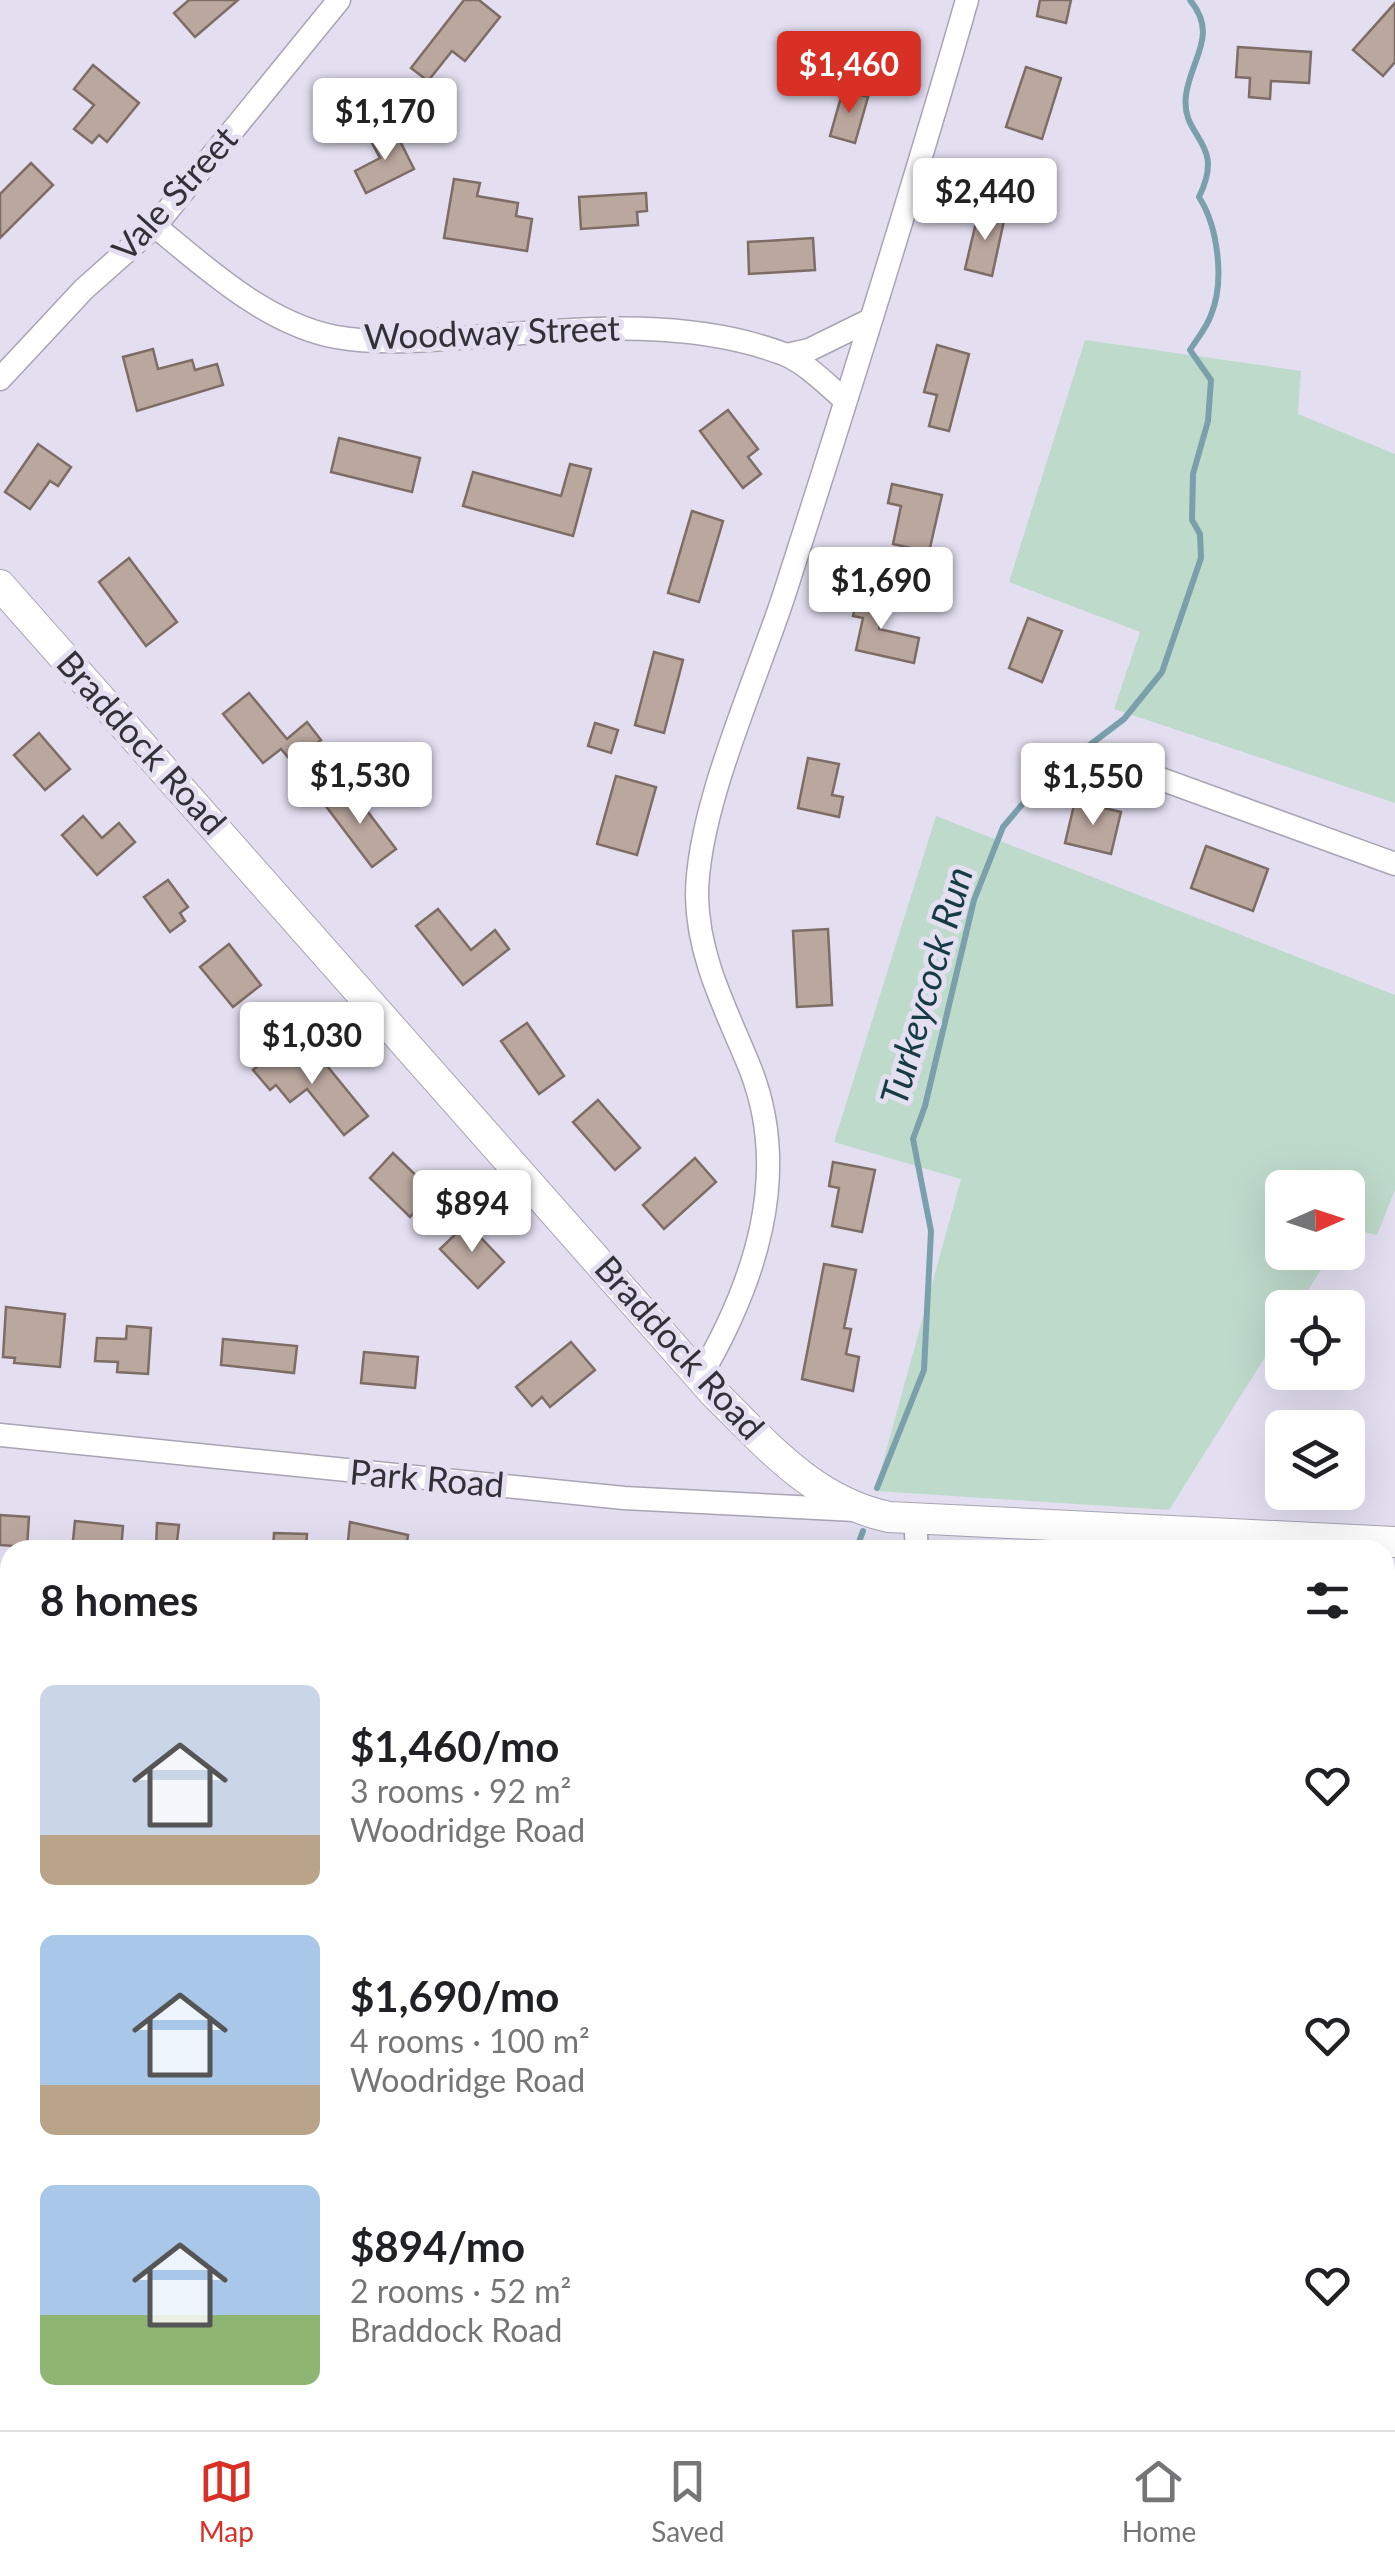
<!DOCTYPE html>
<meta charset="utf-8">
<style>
:root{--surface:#fff;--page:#f6f6f6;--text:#202124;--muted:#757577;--line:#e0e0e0;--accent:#d93025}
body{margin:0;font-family:Lato,sans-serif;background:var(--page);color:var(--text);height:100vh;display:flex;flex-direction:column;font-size:38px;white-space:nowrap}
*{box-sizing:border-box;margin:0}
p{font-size:32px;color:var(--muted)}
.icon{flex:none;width:55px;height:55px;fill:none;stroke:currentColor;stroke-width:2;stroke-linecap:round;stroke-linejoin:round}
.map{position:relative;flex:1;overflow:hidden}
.drawer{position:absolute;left:0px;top:1540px;width:1395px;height:890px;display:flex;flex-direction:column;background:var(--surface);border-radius:30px 30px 0 0;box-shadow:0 10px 40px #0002}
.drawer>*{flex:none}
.needle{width:65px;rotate:87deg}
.fabs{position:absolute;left:1265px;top:1170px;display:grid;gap:20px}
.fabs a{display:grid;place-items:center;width:100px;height:100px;border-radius:15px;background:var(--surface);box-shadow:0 10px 40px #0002;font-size:50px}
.price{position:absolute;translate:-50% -85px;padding:0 22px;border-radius:10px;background:#fff;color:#222;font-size:32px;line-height:65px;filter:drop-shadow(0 2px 5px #0008)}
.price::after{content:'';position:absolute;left:50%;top:60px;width:30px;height:22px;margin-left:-15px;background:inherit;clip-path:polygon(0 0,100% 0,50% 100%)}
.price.current{background:var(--accent);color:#fff}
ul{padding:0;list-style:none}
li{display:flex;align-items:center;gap:30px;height:250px;padding:0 40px}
li span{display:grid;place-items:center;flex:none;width:280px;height:200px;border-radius:15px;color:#555}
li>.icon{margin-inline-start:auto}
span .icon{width:120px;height:120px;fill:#fffc;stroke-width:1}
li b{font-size:42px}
h2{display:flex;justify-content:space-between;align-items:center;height:120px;padding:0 40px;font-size:42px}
.tab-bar{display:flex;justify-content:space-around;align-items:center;height:140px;border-top:2px solid var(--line);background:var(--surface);font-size:28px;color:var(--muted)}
.tab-bar a{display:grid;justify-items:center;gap:5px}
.tab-bar .current{color:var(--accent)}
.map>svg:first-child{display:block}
.green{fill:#bedacb}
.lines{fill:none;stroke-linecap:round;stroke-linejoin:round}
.stream{stroke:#7aa1ab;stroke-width:6}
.building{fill:#baa79e;stroke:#7e6d65;stroke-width:2.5}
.minor-casing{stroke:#a8a4b5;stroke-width:25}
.major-casing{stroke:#a8a4b5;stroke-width:32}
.minor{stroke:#fff;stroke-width:22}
.major{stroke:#fff;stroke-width:30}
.labels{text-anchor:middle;stroke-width:10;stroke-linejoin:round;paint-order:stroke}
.street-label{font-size:35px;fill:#333138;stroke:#e3dff1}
.water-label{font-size:38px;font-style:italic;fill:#153b44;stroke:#e3dff1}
</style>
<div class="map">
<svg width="1395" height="2430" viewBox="0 0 1395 2430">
<rect width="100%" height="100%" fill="#e3dff1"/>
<!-- green -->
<g class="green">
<path d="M1085,340l216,31 -3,43 97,40v349l-281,-94 26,-77 -131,-50z"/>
<path d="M936,816l459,179v195l-18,45 -29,-7v-40h-66v64l50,1 -35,54 -15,1v22l-113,180 -294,-19 86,-312 -127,-37z"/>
<path d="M43,2420h222l-18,10h-223z"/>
</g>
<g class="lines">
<!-- stream -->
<g class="stream">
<path d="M877,1488l47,-118 7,-139 -18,-92 12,-33 49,-206 29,-73 39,-46 82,-62 38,-47 39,-114 -1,-24 -8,-14 1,-46 15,-53 3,-41 -21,-30c7,-11 17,-23 21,-35 14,-34 7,-88 -12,-118 28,-57 -19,-58 -13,-102 5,-37 33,-60 4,-95"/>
<path d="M856,1550l7,-19"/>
<path d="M280,2430l16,-10"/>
</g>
</g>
<!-- building -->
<g class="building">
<path d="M189,0h49l-43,37 -21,-24z"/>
<path d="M464,0h15l21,17 -35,44 -13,-10 -24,30 -17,-13z"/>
<path d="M1040,0h31l-5,23 -29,-7z"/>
<path d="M1395,3v59l-12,14 -30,-26z"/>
<path d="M1238,47l73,5 -2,31 -38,-2 -1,18 -21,-2 1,-19 -14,-1z"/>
<path d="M93,65l46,38 -32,39 -8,-7 -7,8 -18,-14 20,-24 -20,-16z"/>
<path d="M1026,67l35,11 -19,61 -36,-12z"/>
<path d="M843,90l25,7 -13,46 -25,-7z"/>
<path d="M394,129l20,40 -48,24 -11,-22 25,-13 -9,-17z"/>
<path d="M31,163l22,22 -53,53v-44z"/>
<path d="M454,179l26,4 -3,13 41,7 -2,13 16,3 -5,32 -83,-13z"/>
<path d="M646,193l1,18 -10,1 1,13 -57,4 -2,-32z"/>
<path d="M979,210l26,6 -13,60 -27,-7z"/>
<path d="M813,238l2,32 -66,4 -1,-32z"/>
<path d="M937,345l32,9 -20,77 -20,-5 8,-31 -13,-3z"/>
<path d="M153,349l5,20 34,-9 3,10 22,-6 6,21 -86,26 -14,-54z"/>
<path d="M728,410l30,39 -10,8 13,17 -18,14 -43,-57z"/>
<path d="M339,438l81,20 -8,34 -81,-20z"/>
<path d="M38,444l33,23 -13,19 -8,-5 -20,28 -25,-17z"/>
<path d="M570,464l21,5 -18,67 -110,-30 10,-34 88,24z"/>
<path d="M892,484l50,11 -13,57 -36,-8 8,-38 -13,-3z"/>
<path d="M692,511l31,10 -24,81 -31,-9z"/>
<path d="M129,558l48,64 -31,24 -47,-64z"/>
<path d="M859,592l27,6 -7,31 40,9 -5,25 -58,-13 7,-32 -10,-2z"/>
<path d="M1028,618l34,13 -20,51 -33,-14z"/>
<path d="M654,652l29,8 -19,73 -29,-8z"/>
<path d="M249,693l38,46 20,-17 14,18 -28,23 -12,-14 -18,14 -40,-49z"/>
<path d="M595,723l23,7 -7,23 -23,-7z"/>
<path d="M39,733l31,36 -25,21 -31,-35z"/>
<path d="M808,758l31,6 -7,31 11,2 -4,20 -41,-9z"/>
<path d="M616,776l40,11 -19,68 -40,-11z"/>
<path d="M349,787l47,62 -24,18 -47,-62z"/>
<path d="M1075,801l46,11 -10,42 -46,-11z"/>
<path d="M83,816l19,22 17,-15 16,19 -38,33 -35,-40z"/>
<path d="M1206,846l62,23 -15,42 -62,-23z"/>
<path d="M168,880l20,27 -8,6 5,8 -15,11 -26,-35z"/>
<path d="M438,909l33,41 24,-20 14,19 -46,36 -47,-59z"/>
<path d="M828,929l4,76 -35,2 -4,-76z"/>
<path d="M229,944l32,41 -28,22 -33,-40z"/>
<path d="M527,1023l37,53 -25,18 -38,-53z"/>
<path d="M285,1045l19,24 15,-13 49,60 -24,19 -37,-46 -17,13 -14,-17 -6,5 -17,-20z"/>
<path d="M598,1100l42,48 -25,22 -42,-48z"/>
<path d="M393,1153l40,39 -23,25 -40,-39z"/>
<path d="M695,1158l21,24 -52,47 -21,-24z"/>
<path d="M833,1162l42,8 -13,62 -30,-6 7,-38 -10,-2z"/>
<path d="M467,1223l37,39 -26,26 -38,-39z"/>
<path d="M824,1264l32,6 -12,58 7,1 -5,25 13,3 -6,34 -51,-12z"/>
<path d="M6,1307l59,7 -5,53 -46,-4 1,-5 -12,-1z"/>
<path d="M127,1326l24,2 -3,46 -31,-2 1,-10 -23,-1 2,-23 29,1z"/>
<path d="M223,1339l74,7 -3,27 -73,-8z"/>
<path d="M571,1342l24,28 -45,37 -8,-10 -10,9 -16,-19z"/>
<path d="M364,1352l54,5 -3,31 -54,-5z"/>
<path d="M0,1515l29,2 -2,30 -27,-2z"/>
<path d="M75,1521l48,5 -2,24h-49z"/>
<path d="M350,1522l58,13 -2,15h-59z"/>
<path d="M157,1523l22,2 -3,25h-20z"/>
<path d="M274,1533l33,1 -1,16h-33z"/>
</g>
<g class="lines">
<defs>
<g id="minor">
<path d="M155,226c52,43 112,98 181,111 45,8 92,3 137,0 103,-8 212,-20 311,17 22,9 43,31 61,46"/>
<path d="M787,355l22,-5 61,-30"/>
<path d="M0,379l84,-90 71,-63 184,-226"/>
<path d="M1136,770l259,94"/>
<path d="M700,1377c55,-94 92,-203 50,-309 -23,-57 -52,-109 -53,-172 0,-88 60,-217 88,-304 63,-196 125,-393 182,-592"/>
<path d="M0,1435l624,63 231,12"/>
<path d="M915,1519l2,31"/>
<path d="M0,1926h10"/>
<path d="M1385,2340l10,-12"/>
<path d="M793,2420l10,10"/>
<path d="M598,2430l54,-10 10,10"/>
<path d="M1083,2430l8,-10"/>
<path d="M1313,2430l8,-10"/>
</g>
<g id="major">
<path d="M0,585l714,808c53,52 99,108 175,124l506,25"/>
<path d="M1385,1806l10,-13"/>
<path d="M875,2430l9,-10"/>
</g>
</defs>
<!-- minor casing -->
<use href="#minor" class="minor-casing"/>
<!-- major casing -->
<use href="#major" class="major-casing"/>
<!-- minor -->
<use href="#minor" class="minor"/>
<!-- major -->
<use href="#major" class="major"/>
</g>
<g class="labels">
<!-- street labels -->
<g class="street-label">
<text transform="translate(175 194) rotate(-48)" y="12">Vale Street</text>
<text transform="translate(492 333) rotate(-2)" y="12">Woodway Street</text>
<text transform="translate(141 743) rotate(48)" y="12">Braddock Road</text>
<text transform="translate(679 1348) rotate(48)" y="12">Braddock Road</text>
<text transform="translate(427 1479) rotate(5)" y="12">Park Road</text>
</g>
<!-- water labels -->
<g class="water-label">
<text transform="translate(927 986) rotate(-74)" y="13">Turkeycock Run</text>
</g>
</g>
</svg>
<div class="fabs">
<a><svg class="needle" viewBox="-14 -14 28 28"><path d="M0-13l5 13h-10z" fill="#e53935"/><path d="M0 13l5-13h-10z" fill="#757577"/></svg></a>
<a><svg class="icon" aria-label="locate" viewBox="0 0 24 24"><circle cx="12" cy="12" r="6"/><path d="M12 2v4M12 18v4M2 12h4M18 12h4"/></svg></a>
<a><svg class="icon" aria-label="layers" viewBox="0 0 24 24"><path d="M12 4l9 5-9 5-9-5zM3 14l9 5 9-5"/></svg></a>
</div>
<b class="price current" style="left:849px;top:116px">$1,460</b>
<b class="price" style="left:385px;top:163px">$1,170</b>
<b class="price" style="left:985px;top:243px">$2,440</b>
<b class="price" style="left:881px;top:632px">$1,690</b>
<b class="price" style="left:360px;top:827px">$1,530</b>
<b class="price" style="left:1093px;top:828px">$1,550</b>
<b class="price" style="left:312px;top:1087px">$1,030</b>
<b class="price" style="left:472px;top:1255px">$894</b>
<section class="drawer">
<h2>8 homes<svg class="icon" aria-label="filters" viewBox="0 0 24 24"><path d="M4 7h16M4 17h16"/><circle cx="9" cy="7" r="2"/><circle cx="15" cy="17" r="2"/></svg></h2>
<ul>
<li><span style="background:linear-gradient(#c9d6e8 75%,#b9a48a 0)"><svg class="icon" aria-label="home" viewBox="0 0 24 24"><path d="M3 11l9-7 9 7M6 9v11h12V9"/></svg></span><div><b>$1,460/mo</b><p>3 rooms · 92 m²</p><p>Woodridge Road</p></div><svg class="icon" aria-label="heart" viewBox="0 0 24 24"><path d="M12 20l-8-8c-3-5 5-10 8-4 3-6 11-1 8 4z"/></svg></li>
<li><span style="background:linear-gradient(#a9c7e8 75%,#b9a48a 0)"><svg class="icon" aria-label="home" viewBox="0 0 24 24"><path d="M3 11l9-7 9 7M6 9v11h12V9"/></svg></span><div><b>$1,690/mo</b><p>4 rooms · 100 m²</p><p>Woodridge Road</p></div><svg class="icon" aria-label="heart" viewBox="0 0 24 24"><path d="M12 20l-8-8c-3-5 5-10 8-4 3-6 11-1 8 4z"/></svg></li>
<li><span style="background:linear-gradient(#a9c7e8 65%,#8fb573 0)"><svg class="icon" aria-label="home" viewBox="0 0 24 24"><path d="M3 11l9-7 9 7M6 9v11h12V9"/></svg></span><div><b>$894/mo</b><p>2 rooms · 52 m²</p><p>Braddock Road</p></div><svg class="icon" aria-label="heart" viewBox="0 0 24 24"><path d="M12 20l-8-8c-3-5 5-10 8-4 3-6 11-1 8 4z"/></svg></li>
</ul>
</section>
</div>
<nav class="tab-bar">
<a class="current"><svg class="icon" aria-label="map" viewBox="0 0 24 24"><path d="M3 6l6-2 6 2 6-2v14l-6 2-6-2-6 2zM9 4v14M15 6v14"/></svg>Map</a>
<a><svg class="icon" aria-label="saved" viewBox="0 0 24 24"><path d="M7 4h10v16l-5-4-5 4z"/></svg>Saved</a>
<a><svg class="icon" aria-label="home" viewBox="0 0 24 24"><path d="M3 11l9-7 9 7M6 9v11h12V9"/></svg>Home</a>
</nav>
